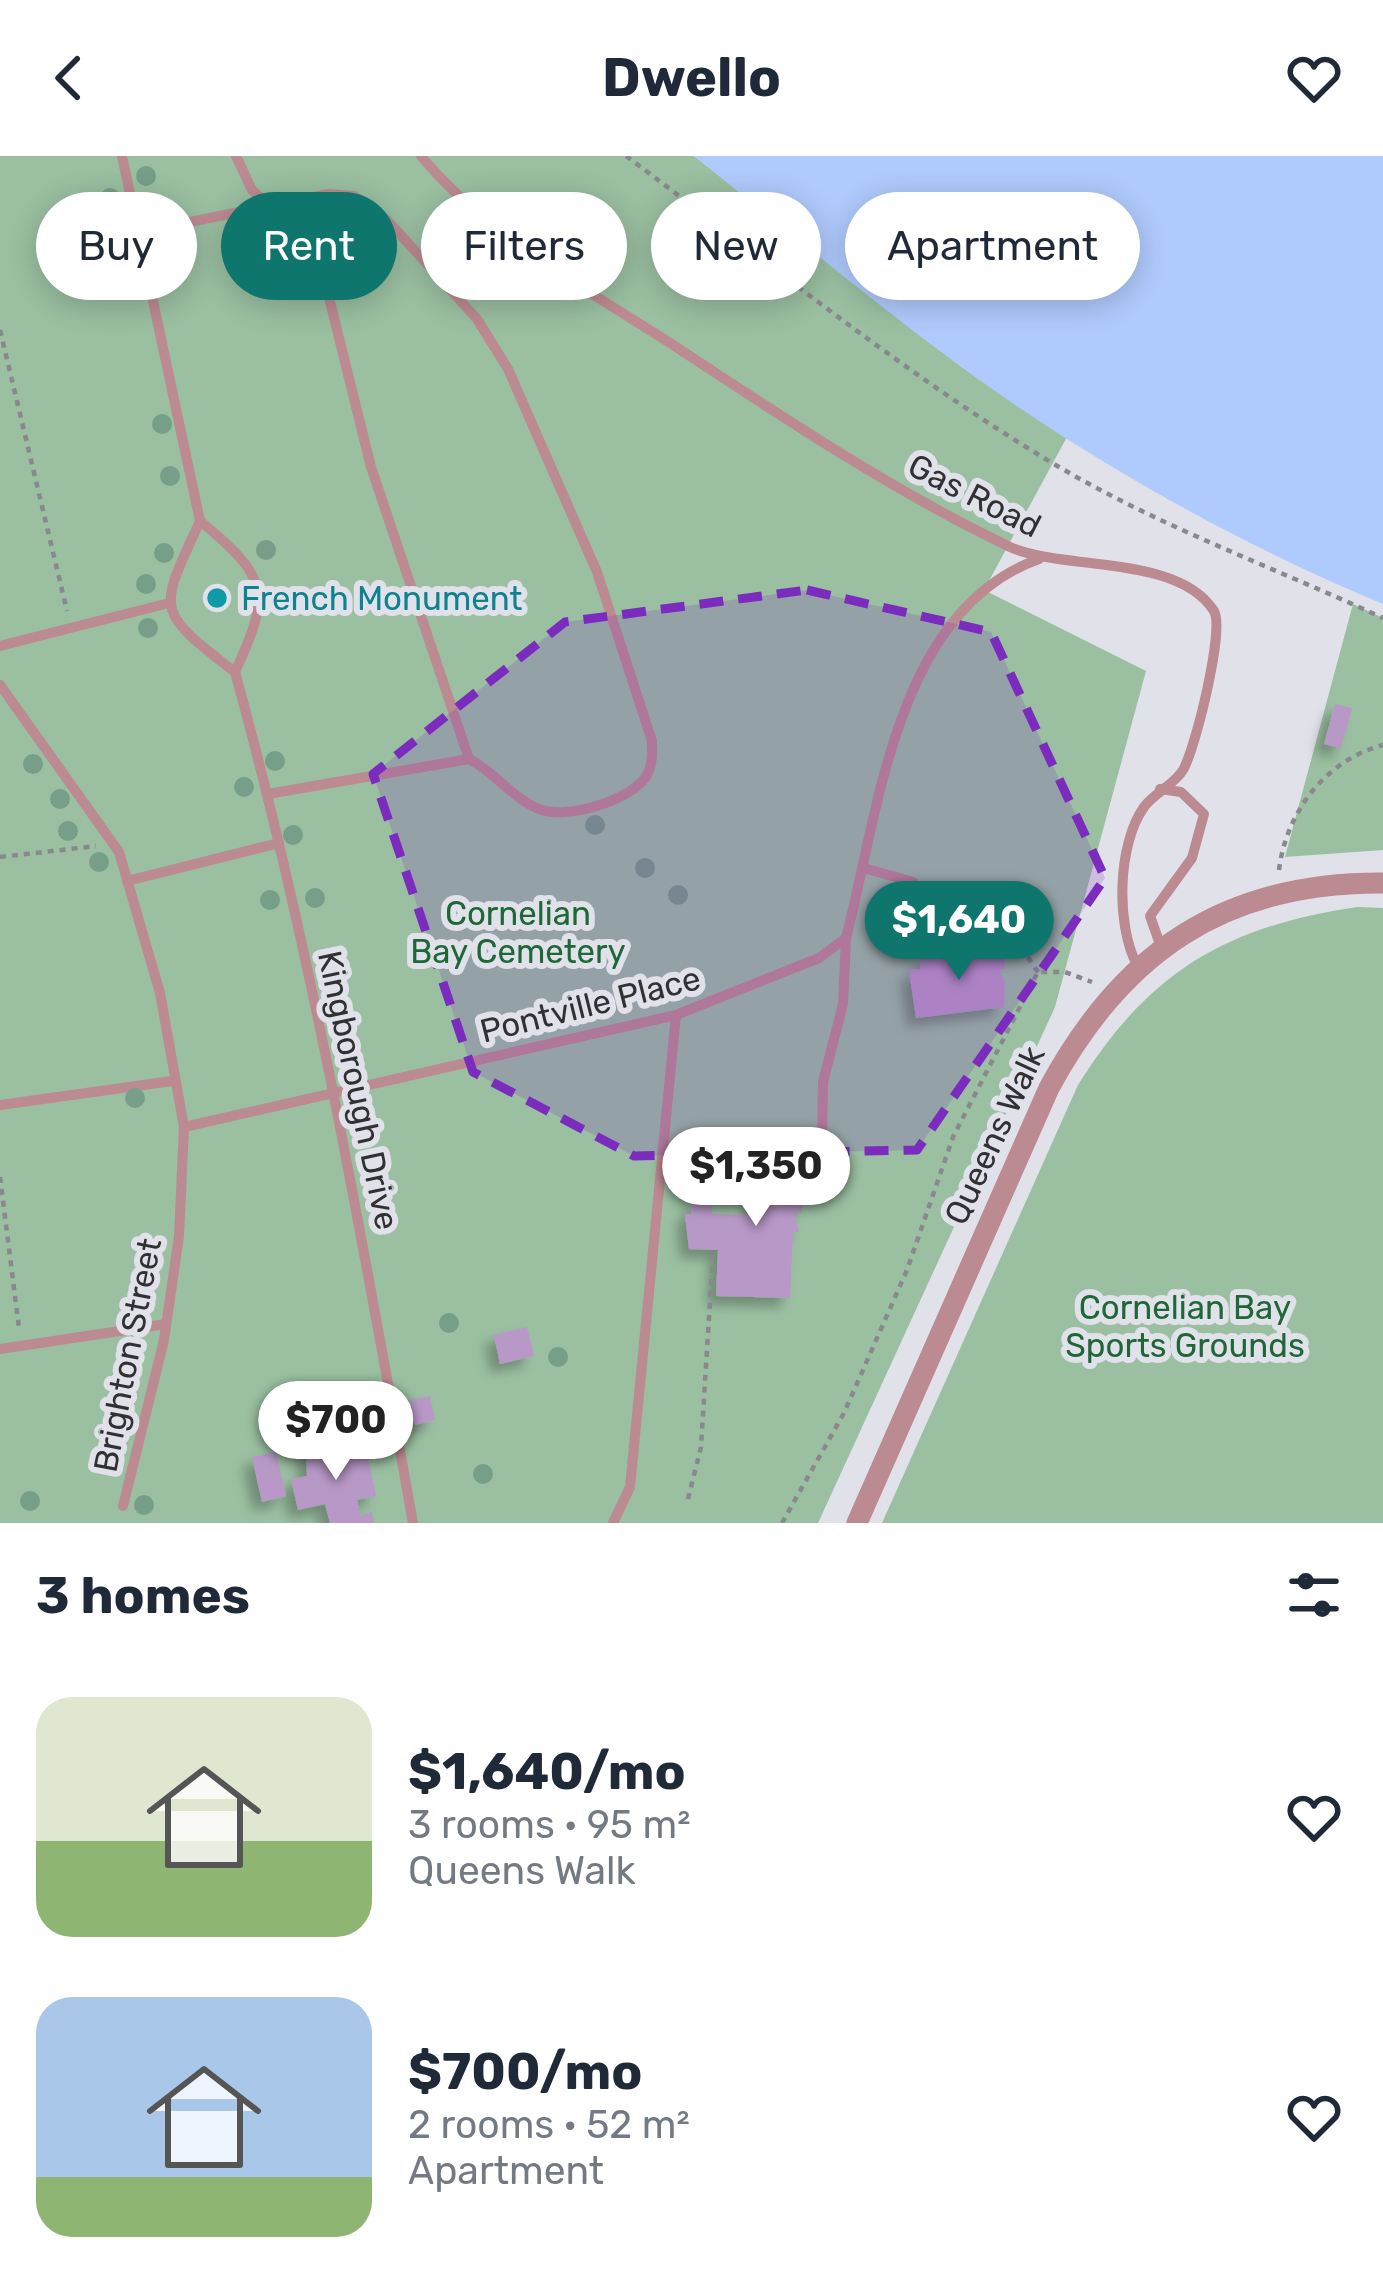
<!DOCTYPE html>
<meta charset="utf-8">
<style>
:root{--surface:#fff;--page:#f6f6f7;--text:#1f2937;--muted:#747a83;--accent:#0f766e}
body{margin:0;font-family:Rubik,sans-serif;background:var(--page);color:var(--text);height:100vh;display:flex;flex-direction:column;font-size:45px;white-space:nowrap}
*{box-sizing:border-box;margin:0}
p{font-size:39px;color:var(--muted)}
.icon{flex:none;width:66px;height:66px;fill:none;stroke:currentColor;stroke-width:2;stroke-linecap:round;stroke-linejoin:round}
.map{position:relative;height:1367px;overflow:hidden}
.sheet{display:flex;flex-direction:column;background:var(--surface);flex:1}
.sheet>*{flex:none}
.guide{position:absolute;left:36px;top:36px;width:1311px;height:108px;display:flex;gap:24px}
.price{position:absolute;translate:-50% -102px;padding:0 27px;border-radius:42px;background:#fff;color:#222;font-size:39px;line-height:78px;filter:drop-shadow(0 3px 6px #0008)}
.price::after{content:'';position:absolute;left:50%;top:72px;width:36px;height:27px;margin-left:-18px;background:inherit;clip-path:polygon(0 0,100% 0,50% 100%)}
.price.on{background:var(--accent);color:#fff}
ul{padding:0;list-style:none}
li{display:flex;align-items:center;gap:36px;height:300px;padding:0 36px}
li span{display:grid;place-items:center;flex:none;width:336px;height:240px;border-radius:36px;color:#555}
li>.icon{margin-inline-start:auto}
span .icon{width:144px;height:144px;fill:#fffc;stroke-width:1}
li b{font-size:51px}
h2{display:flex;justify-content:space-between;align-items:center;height:144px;padding:0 36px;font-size:51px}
.chip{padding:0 42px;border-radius:54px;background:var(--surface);box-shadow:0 6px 30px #0003;font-size:42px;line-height:108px}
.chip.on{background:var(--accent);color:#fff}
header{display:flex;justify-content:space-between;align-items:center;height:156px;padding:0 36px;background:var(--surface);font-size:54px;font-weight:700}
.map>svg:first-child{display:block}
.green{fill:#9abfa1}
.water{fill:#afcafc}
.building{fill:#b898c7;filter:url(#shadow)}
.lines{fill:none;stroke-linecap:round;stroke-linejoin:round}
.path{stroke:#88888e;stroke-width:4.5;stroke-dasharray:6 6;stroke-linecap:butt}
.service{stroke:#bc8a91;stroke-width:10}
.minor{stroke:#bc8a91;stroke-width:21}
.tree{fill:#769e88}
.marked{fill:#7b2cbf;fill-opacity:0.2;stroke:#7b2cbf;stroke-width:9;stroke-dasharray:24 15;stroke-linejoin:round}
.culture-dot{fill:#0f9aa8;stroke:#e1e1ea;stroke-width:4.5}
.labels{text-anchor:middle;stroke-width:12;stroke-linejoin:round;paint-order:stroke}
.street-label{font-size:33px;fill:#313134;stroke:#e1e1ea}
.culture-label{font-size:33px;fill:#0d838f;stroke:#e1e1ea;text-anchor:start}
.park-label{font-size:33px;fill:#1e6737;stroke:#e1e1ea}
</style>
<header><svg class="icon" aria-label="back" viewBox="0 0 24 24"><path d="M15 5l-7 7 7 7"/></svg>Dwello<svg class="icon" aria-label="heart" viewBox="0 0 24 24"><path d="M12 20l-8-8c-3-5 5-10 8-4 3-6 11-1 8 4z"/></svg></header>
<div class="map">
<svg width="1383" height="1367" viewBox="0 0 1383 1367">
<defs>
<filter id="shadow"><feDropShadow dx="-9" dy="9" stdDeviation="6" flood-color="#0004"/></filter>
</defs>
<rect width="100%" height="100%" fill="#e1e1ea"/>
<!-- green -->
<g class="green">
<path d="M0,0h694l269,212 105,67 -84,155 162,81 -91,336 -237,516h-818z"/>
<path d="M1353,448l30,14v232l-98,7z"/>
<path d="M1358,751l25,1v615h-501l196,-438c71,-114 149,-159 280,-178z"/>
</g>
<!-- water -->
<path class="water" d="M694,0h689v448c-145,-60 -296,-145 -423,-238 -91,-67 -178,-140 -266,-210z"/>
<!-- building -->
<g class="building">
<path d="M1335,548l17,4 -11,40 -17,-4z"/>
<path d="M996,792l1,8 7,-1 1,14 -6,1 6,13 -1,24 -88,11 -7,-48 12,-1 -1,-11 33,-4v-5z"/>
<path d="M759,986l38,2v12h7l-2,57h-8l5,19h-6l-3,66 -74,-2 2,-46 -29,-1 -4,-35h6v-11l22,1 -1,10 45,1 1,-26 -5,-1z"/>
<path d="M527,1171l7,29 -34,8 -6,-29z"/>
<path d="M430,1240l5,24 -20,5 -5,-25z"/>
<path d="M344,1284l3,16 20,-4 9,44 -19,4 3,15 12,-3 2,11h-44l-5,-19 -27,6 -7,-31 16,-3 -1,-28z"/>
<path d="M276,1296l10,44 -24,6 -10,-45z"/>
</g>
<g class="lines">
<!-- path -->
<g class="path">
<path d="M626,0c140,104 277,218 428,308 104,62 219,103 329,154"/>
<path d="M0,174l67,281"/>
<path d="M0,701l96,-11"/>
<path d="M1279,714c7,-57 46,-110 104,-125"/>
<path d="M953,769l67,21 18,26"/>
<path d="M0,1021l19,151"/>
<path d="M688,1343l13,-52 12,-194"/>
<path d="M782,1367l62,-110 63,-143 46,-133 85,-165h27l27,10"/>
</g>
<!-- service -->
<g class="service">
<path d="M122,0l78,365"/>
<path d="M236,0l16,34 65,59 54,218 98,292"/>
<path d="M421,0c66,79 160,130 246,185 111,73 222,148 343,206 53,24 168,7 204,64 11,18 -19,139 -31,159 -8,14 -29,23 -39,37 -27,38 -28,119 -7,158"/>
<path d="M140,76l189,-38 25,2 33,24 90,99 31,50 89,203 55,169c0,14 1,25 -7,37 -17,23 -79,42 -106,31 -26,-10 -44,-37 -70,-50l-201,35"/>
<path d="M200,365c68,56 72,71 35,151 -82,-63 -76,-61 -35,-151z"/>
<path d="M0,490l169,-43"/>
<path d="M235,516c77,280 127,566 178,851"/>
<path d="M0,529l119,167 41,141 24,134 -5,109 -15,104 -41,166"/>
<path d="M1160,633l21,3 23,22 -12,44 -42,58 11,31"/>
<path d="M864,712l49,14 22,38"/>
<path d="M127,725l152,-38"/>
<path d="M0,949l172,-24"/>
<path d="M184,971l492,-112 143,-57 27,-20c33,-126 49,-328 193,-379"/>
<path d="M822,989l1,-63 20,-78 3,-66"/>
<path d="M0,1193l166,-25"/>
<path d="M613,1367l17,-36 46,-472"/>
</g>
<!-- minor -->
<path class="minor" d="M857,1367l192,-435c74,-137 176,-206 334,-205"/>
</g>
<!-- trees -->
<g class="tree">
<circle cx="146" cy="20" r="10"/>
<circle cx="110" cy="42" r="10"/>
<circle cx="183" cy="104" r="10"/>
<circle cx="162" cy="268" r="10"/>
<circle cx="170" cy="320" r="10"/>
<circle cx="266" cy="394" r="10"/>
<circle cx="164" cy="397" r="10"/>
<circle cx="146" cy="428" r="10"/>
<circle cx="148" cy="472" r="10"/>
<circle cx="275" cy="605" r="10"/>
<circle cx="33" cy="608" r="10"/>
<circle cx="244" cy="631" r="10"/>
<circle cx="60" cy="643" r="10"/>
<circle cx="595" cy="669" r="10"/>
<circle cx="68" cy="675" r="10"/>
<circle cx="293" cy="679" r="10"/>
<circle cx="99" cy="706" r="10"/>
<circle cx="645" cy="712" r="10"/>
<circle cx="678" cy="739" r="10"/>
<circle cx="315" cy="742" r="10"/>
<circle cx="270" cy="744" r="10"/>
<circle cx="135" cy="942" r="10"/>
<circle cx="449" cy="1167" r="10"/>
<circle cx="558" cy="1201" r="10"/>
<circle cx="483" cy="1318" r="10"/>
<circle cx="30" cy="1345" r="10"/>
<circle cx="144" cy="1349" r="10"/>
</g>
<!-- marked area -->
<path class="marked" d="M807,434l184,42 114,246 -188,272 -283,6 -161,-84 -100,-298 192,-152z"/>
<!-- markers -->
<circle class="culture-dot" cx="217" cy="442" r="12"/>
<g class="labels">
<!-- street labels -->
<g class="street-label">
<text transform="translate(975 339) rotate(27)" y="12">Gas Road</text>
<text transform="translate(590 848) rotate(-14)" y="12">Pontville Place</text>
<text transform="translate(359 934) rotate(78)" y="12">Kingborough Drive</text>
<text transform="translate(994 979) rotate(-65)" y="12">Queens Walk</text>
<text transform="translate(127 1199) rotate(-79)" y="12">Brighton Street</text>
</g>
<!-- culture labels -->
<g class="culture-label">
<text x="241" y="454">French Monument</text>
</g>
<!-- park labels -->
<g class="park-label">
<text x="518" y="769">Cornelian<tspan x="518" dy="38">Bay Cemetery</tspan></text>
<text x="1185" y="1163">Cornelian Bay<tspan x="1185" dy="38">Sports Grounds</tspan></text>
</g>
</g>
</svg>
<b class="price on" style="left:959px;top:827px">$1,640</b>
<b class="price" style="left:756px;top:1073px">$1,350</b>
<b class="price" style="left:336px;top:1327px">$700</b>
<div class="guide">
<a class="chip">Buy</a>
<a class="chip on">Rent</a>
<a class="chip">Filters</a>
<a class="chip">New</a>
<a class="chip">Apartment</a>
</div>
</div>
<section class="sheet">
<h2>3 homes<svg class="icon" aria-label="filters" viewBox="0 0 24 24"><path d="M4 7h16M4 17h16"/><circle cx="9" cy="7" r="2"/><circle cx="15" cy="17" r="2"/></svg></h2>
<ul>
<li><span style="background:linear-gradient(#dfe7d0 60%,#8fb573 0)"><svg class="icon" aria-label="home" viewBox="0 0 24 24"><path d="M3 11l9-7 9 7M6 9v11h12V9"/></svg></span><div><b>$1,640/mo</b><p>3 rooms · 95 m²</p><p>Queens Walk</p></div><svg class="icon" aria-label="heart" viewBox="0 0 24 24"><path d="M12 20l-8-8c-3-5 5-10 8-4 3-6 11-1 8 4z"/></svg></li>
<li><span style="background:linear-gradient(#a9c7e8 75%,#8fb573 0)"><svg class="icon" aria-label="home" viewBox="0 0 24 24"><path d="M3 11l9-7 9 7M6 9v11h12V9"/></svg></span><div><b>$700/mo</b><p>2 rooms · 52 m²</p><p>Apartment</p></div><svg class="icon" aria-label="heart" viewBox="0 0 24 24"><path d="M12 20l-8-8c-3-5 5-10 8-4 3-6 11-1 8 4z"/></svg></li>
</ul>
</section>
